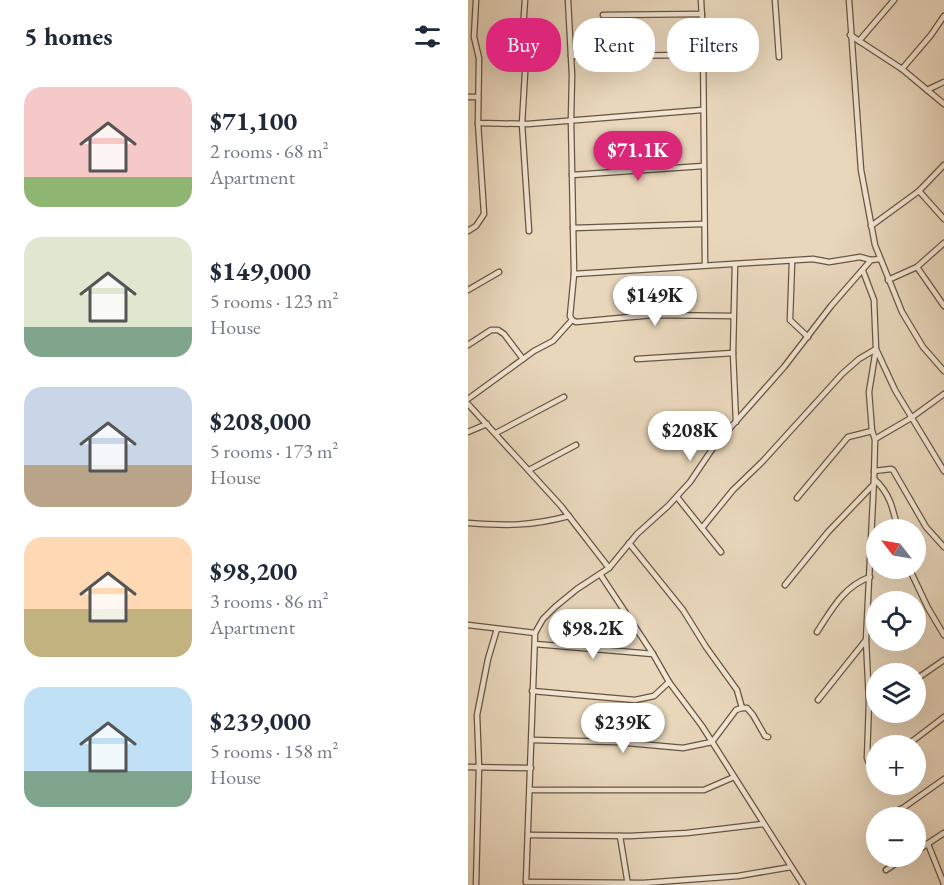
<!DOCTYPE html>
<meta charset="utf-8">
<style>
:root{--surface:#fff;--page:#f6f6f7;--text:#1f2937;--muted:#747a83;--accent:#db2777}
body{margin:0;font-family:"EB Garamond",serif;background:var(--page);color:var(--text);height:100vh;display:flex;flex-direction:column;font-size:22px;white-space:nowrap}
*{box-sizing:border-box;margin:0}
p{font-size:20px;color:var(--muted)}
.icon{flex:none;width:33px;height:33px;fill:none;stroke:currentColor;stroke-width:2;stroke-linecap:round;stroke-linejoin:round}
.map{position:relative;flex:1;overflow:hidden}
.sheet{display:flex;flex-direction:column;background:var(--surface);width:468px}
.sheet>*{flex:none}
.hud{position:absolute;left:18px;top:18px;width:368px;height:54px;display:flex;gap:12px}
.needle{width:39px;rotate:301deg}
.fabs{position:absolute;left:398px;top:519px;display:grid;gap:12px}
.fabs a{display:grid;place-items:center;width:60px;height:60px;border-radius:50%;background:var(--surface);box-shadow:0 6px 24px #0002;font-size:30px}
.price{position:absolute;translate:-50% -51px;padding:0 14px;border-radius:21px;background:#fff;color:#222;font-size:20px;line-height:39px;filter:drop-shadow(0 2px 3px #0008)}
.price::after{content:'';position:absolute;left:50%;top:36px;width:18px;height:14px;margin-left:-9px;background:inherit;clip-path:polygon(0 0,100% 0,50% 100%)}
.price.current{background:var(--accent);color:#fff}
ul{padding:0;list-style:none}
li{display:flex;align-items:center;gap:18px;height:150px;padding:0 24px}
li span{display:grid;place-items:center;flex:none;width:168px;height:120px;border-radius:18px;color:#555}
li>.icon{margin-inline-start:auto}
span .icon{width:72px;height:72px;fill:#fffc;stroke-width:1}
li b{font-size:26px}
h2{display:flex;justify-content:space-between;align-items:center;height:72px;padding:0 24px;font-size:26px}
.pill{padding:0 21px;border-radius:24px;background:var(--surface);box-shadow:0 6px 24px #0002;font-size:21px;line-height:54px}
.pill.current{background:var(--accent);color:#fff}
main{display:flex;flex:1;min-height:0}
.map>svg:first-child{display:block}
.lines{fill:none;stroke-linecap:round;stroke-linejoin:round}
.minor-casing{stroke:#695540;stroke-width:7}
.minor{stroke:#f1e5d3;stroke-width:4.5}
</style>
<main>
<section class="sheet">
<h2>5 homes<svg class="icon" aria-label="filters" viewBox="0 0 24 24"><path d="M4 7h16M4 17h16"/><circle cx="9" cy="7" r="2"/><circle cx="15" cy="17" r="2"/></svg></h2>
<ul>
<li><span style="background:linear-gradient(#f6c9c9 75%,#8fb573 0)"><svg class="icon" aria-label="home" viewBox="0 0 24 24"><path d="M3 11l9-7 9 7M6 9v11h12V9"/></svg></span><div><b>$71,100</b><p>2 rooms · 68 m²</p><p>Apartment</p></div></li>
<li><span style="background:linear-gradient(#dfe7d0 75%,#7fa58c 0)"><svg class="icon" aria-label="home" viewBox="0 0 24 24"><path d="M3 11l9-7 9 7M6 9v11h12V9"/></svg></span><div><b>$149,000</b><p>5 rooms · 123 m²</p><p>House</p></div></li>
<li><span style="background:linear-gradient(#c9d6e8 65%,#b9a48a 0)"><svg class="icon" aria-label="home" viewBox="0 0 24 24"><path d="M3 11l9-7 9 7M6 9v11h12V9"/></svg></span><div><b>$208,000</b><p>5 rooms · 173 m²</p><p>House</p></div></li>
<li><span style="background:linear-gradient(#ffd9b3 60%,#c2b280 0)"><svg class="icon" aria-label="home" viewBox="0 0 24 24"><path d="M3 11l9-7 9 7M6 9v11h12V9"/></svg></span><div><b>$98,200</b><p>3 rooms · 86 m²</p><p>Apartment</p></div></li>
<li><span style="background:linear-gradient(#bfe0f5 70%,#7fa58c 0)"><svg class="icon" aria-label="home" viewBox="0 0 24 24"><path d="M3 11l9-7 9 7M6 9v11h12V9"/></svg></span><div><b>$239,000</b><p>5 rooms · 158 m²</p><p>House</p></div></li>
</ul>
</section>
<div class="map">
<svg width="476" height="885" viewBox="0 0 476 885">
<rect width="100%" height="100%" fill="#e9d7bc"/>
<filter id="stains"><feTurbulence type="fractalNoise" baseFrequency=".00333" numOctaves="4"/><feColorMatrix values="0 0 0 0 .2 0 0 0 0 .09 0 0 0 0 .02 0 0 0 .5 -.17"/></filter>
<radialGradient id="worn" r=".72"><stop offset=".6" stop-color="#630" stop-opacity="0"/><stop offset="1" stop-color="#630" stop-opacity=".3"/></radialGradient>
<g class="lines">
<defs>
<g id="minor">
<path d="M8,0l-2,37 5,21 -1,65 50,1 174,-14"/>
<path d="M57,0l-3,44 3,29 -3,51 7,107"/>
<path d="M100,0l4,75 -1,45 3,154 -4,42 2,4 4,2 77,-7 80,1"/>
<path d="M233,0l2,38 2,227"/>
<path d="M307,0l4,57"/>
<path d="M381,0l12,170 14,75 27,67 21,35 21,24"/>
<path d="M135,15l99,-1"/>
<path d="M382,35l52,34 42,35"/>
<path d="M391,41l35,-41"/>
<path d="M103,56l132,-1"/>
<path d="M434,69l29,-34 13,-19"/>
<path d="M459,90l17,-8"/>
<path d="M0,97h10"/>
<path d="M104,175l131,-9"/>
<path d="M451,191l25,28"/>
<path d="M403,226l48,-35 25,-26"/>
<path d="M105,228l130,-4"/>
<path d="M0,231l8,-5 8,-12 -6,-91"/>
<path d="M476,243l-27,24 27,39"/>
<path d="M324,262l-2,58 18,17"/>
<path d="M267,264l-2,89 3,69"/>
<path d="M395,271l11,29 2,49 -7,43 3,39 3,8 -1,40c16,14 19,30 24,51"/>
<path d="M106,274l239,-15 16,3 31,-5 11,3"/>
<path d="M420,280l29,-13"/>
<path d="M0,290l31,-18"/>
<path d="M0,345l23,-15h7l6,4 19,25"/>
<path d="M169,359l96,-6"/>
<path d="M0,399l66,-48 19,-10 19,-21"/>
<path d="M0,404l93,102 48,62"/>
<path d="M0,432l19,-8"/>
<path d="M28,433l68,-36"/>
<path d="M407,439l36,-21 33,-24"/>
<path d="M61,470l47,-25"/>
<path d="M406,471l17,-2 2,1 33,57 18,20"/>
<path d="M406,479l-8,161 3,62 -2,56 2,5 7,3"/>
<path d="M209,497l44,55"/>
<path d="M329,498l51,-61 24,-6"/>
<path d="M0,523c39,3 63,3 101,-7"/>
<path d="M234,528l31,-38 30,-29 79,-87 17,-15 17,-10 19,41 49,81"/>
<path d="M161,543l54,67 23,37 31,43 5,18"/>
<path d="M441,568l19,40 16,27"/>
<path d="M132,574l53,80 16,28 33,44 101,159"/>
<path d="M317,585l43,-53 46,-48"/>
<path d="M0,625l67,8 8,-14 12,-12 22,-18 32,-21 28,-34 31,-28 22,-24 25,-37 69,-78 47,-61 40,-46 9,-1"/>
<path d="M349,632c15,-23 27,-46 53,-55"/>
<path d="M67,644l118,10"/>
<path d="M447,680l29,-20"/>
<path d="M64,691l103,9 19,-4 15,-14"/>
<path d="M350,700l48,-60"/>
<path d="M64,740l85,2 66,6 29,-6 24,-32 6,-2h5l6,7 12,21 3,1"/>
<path d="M438,746l38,-29"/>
<path d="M0,767l63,1"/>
<path d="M62,790h174l30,-13"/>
<path d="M416,817l19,-9 41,-29"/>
<path d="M60,835l102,1 57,-3 76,-9"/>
<path d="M152,836l8,49"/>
<path d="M460,844l16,40"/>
<path d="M447,852l29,-19"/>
<path d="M418,870l21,-14"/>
<path d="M58,882l117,1 95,-7 53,-9"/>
<path d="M58,882l9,-249"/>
<path d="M8,885l3,-118 -2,-52 11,-56 9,-30"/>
</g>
</defs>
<!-- minor casing -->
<use href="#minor" class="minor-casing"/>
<!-- minor -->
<use href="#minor" class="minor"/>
</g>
<rect width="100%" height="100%" filter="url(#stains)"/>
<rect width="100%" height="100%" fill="url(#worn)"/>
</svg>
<div class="fabs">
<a><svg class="needle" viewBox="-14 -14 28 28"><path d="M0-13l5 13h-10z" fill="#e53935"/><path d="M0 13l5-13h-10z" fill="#747a83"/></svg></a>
<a><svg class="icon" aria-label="locate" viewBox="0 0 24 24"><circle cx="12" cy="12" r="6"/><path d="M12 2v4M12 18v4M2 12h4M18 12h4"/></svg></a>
<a><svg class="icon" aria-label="layers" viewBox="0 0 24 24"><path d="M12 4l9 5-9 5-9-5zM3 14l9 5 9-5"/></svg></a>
<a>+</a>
<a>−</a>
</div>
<b class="price current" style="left:170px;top:182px">$71.1K</b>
<b class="price" style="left:187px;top:327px">$149K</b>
<b class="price" style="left:222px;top:462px">$208K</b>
<b class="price" style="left:125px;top:660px">$98.2K</b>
<b class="price" style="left:155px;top:754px">$239K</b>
<div class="hud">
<a class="pill current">Buy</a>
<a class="pill">Rent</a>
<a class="pill">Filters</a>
</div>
</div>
</main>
